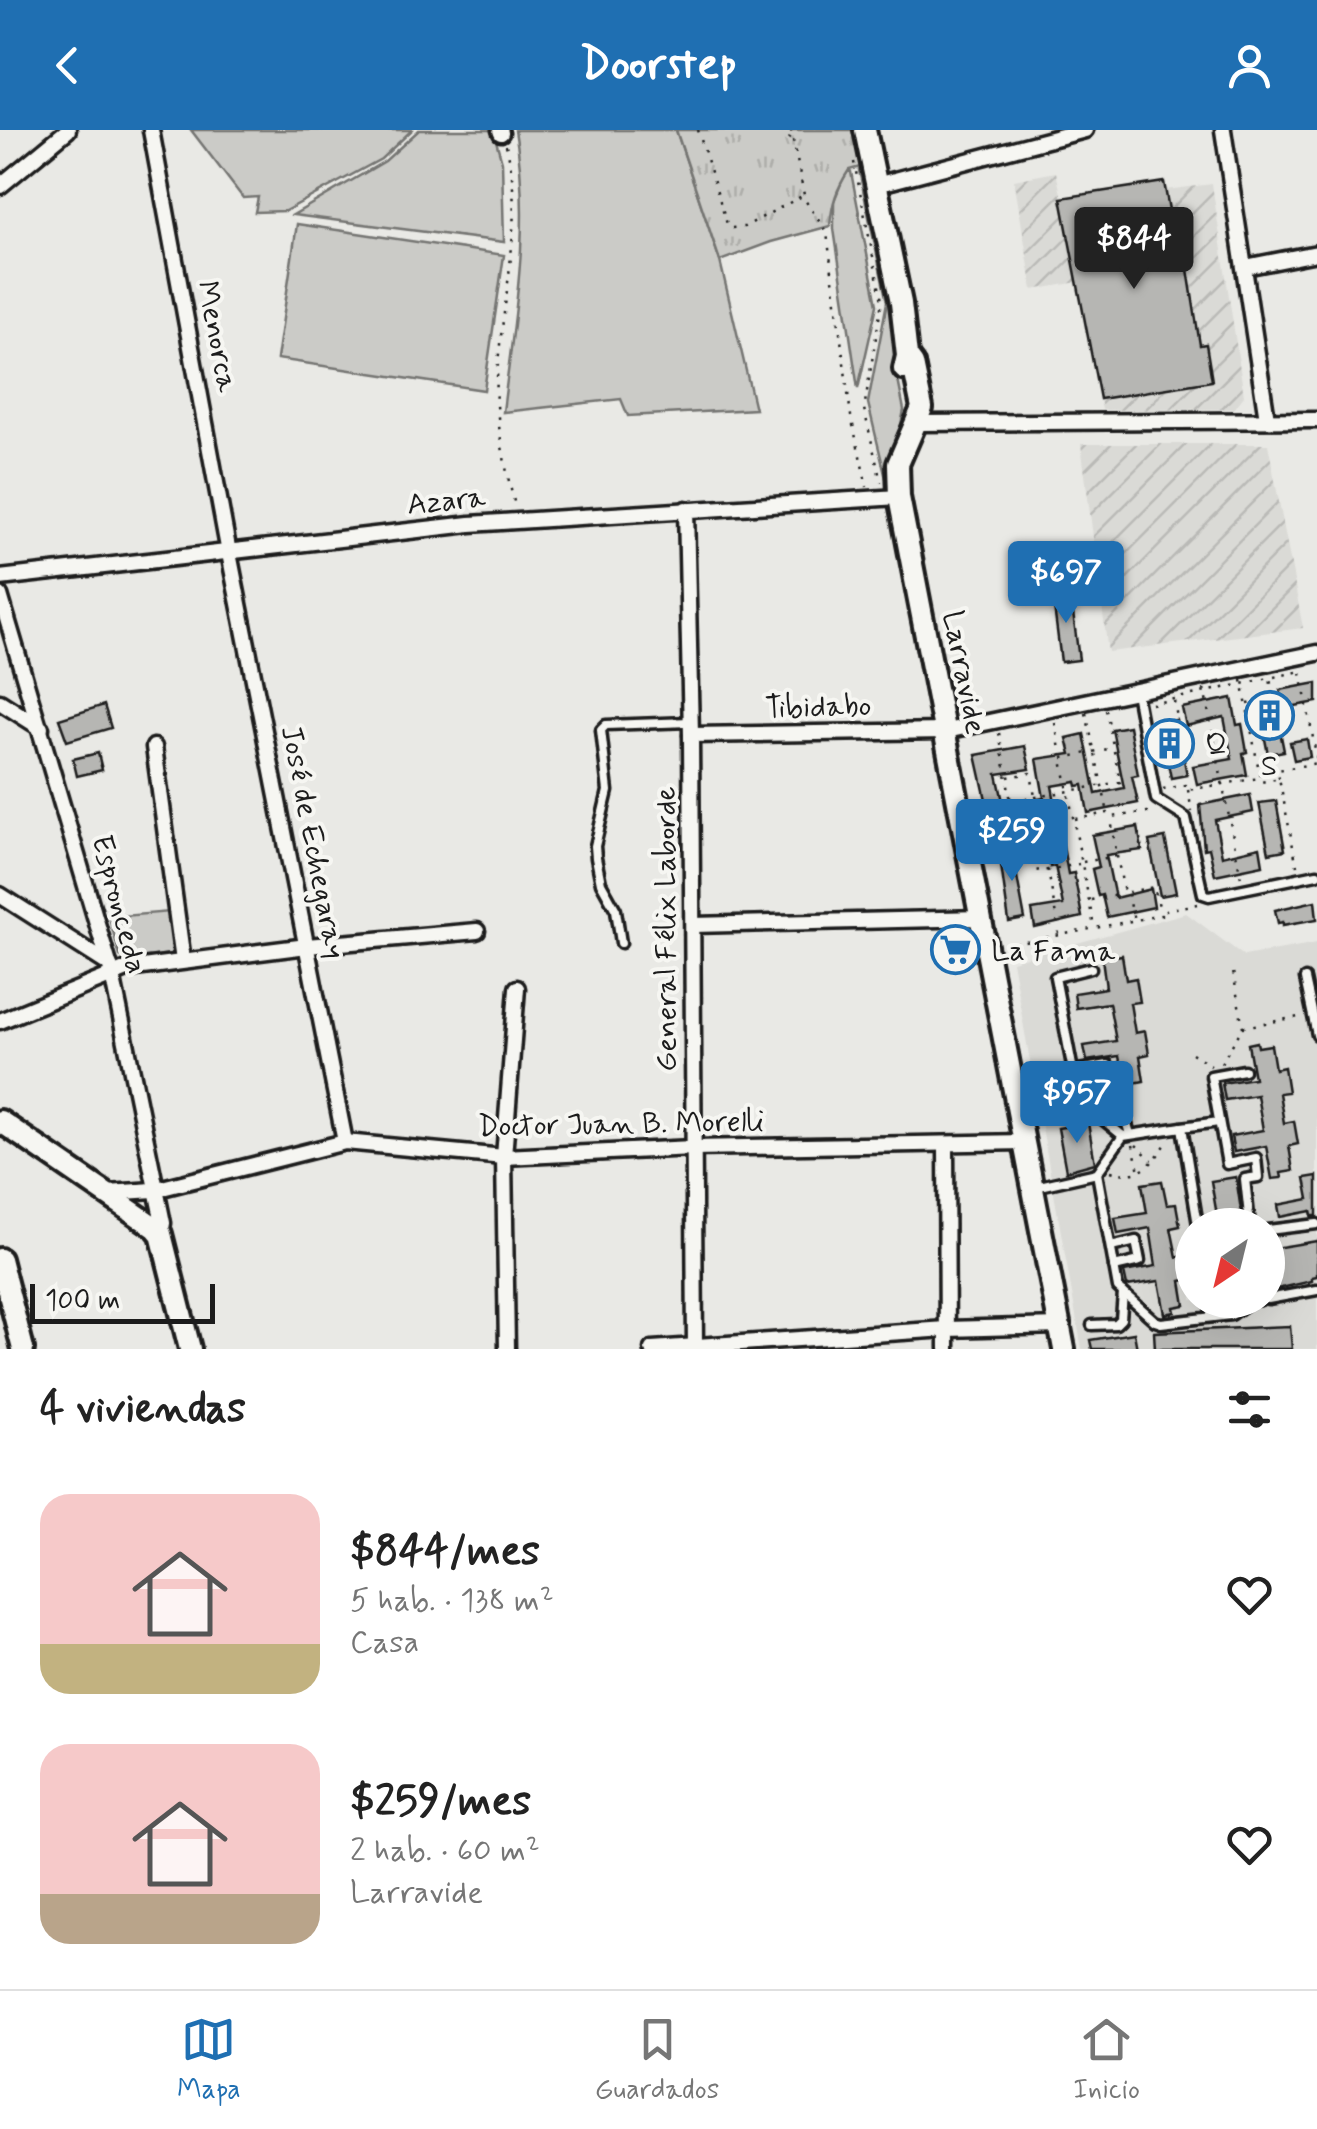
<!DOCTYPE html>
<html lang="es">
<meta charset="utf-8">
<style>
:root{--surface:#fff;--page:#f6f6f6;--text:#222;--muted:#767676;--line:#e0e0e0;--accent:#1f6fb2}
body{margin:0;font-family:Mynerve,sans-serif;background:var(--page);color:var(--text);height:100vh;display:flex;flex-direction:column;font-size:38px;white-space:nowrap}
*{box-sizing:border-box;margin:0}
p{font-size:32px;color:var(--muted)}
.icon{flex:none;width:55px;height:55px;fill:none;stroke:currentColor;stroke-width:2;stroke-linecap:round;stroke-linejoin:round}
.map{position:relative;height:1219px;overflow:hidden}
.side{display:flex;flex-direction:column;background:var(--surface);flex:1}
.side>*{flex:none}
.needle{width:65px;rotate:215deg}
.buttons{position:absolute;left:1175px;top:1078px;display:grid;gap:20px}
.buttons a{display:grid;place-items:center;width:110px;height:110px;border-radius:50%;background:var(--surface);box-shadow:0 10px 40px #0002;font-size:50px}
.scale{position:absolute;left:30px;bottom:25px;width:185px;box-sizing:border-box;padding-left:10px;border:5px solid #1c1c1c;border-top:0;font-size:28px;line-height:35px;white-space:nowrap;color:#1c1c1c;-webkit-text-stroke:8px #f6f6f2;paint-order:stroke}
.price{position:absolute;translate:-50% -85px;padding:0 22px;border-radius:10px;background:var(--accent);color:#fff;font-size:32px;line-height:65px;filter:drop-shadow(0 2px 5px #0008)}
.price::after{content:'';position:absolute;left:50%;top:60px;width:30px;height:22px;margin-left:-15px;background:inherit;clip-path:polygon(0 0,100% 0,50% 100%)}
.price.active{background:#222;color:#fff}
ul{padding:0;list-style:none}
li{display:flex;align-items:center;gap:30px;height:250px;padding:0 40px}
li span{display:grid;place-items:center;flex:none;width:280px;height:200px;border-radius:30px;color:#555}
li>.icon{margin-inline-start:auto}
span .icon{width:120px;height:120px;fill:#fffc;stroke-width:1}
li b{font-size:42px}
h2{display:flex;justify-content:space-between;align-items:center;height:120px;padding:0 40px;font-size:42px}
header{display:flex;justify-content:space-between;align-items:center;height:130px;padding:0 40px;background:var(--accent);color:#fff;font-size:45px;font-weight:700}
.menu{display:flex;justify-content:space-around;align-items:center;height:140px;border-top:2px solid var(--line);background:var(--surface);font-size:28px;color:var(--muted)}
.menu a{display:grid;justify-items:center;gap:5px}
.menu .active{color:var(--accent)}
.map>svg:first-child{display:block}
.built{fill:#dadad6;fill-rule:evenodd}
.industrial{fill:url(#industrial-furrows)}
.grass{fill:#cbcbc7;stroke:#747472;stroke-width:2.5}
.park{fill:url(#park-tufts);stroke:#747472;stroke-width:2.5}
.building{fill:#b6b6b3;stroke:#1c1c1c;stroke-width:2.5}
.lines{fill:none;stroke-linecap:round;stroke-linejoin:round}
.lane-casing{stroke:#1c1c1c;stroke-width:15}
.street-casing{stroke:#1c1c1c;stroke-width:21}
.secondary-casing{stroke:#1c1c1c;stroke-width:28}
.path{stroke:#1c1c1c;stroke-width:2.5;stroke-dasharray:2.5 8;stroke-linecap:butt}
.lane{stroke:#f6f6f2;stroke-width:8}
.street{stroke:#f6f6f2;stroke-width:14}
.secondary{stroke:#f6f6f2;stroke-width:20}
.labels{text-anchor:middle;stroke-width:8;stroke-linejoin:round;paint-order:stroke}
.street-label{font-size:30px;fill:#1c1c1c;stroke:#f6f6f2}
.poi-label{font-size:30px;fill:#1c1c1c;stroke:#f6f6f2;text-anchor:start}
</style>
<header><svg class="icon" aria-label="back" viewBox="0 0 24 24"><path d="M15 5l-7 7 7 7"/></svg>Doorstep<svg class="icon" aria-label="person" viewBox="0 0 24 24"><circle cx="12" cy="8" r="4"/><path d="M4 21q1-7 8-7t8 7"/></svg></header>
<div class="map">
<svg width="1317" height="1219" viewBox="0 0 1317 1219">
<defs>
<pattern id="industrial-furrows" width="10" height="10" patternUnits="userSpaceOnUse" patternTransform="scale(2.5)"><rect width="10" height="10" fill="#dadad6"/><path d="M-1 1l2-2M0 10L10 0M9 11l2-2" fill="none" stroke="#babab7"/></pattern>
<pattern id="park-tufts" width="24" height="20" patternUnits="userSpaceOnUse" patternTransform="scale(2.5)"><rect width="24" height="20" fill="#cbcbc7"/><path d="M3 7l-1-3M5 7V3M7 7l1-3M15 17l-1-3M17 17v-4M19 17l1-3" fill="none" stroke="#aeaeaa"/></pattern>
</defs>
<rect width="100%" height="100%" fill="#e9e9e5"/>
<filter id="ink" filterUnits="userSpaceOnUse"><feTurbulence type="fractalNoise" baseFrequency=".01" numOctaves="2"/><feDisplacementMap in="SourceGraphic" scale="20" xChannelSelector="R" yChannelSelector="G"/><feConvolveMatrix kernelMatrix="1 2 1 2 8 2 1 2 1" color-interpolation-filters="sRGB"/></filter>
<g filter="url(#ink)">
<!-- built -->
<path class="built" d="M1186,783l58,43 73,-13v406h-235l-70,-388zM1192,1095h76v75h-76z"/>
<!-- industrial -->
<g class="industrial">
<path d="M1056,42l6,26 102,-16 2,8 46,-6 32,212 -10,13 -132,1 -24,-128 -45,8 -19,-110z"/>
<path d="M1081,314h187l35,184 -195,24z"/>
</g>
<!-- grass -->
<g class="grass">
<path d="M191,0h221l-31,29 -96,52 -30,1 3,-15 -15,1z"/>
<path d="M419,0h74l9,32 2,80 -211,-27 92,-54z"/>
<path d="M515,0h161l44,131 35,148 -127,7 -7,-17 -118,13c11,-93 29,-188 12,-282z"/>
<path d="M865,38l25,114 8,98 6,30 -16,77 -20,-84 19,-101 -28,-132z"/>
<path d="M846,41l5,1 26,133 -19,84 -24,-160v-28z"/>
<path d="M297,94l207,31 -20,135 -207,-31z"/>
<path d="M170,782l3,33 -2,9 -42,5 -9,-3 -11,-39z"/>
</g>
<!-- park -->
<path class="park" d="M676,0h181l7,36 -15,4c-13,20 -17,33 -19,56l-59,16 -51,19z"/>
<!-- building -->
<g class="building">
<path d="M1164,52l10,56 -9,1 5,27 17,-3 13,82 6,-1 6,37 -112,18 -39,-201z"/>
<path d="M1070,459l9,71 -18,2 -9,-71z"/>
<path d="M1317,553v19l-33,6 -4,-18z"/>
<path d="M1232,568l5,27 5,-1 5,28 -4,1 4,22 -50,9 -4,-18 39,-7 -8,-42 -38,9 -4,-18z"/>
<path d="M1274,571l10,50 -16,3 -10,-50z"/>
<path d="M104,575l7,23 -44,13 -8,-22z"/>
<path d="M1176,590l11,55 -16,3 -11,-55z"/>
<path d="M1129,596l9,49 -6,1 6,27 -50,10 -5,-28 -6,1 -1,-4 -24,4 5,27 -16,3 -3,-17 6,-1 -7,-39 34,-5 -4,-16 17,-4 12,60 28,-6 -12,-59z"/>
<path d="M1307,609l3,18 -16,3 -4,-18z"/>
<path d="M1025,616l5,23 -33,5 7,32 4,-1 3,17 -16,3 -5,-21h-3l-11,-49z"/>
<path d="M98,623l4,17 -25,6 -4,-17z"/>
<path d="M1250,665l3,17 -38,8 7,36 38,-9 3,18 -48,10 -6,-27 -5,1 -4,-44z"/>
<path d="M1276,671l9,49 -16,3 -10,-50z"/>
<path d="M1138,697l4,23 -36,5 9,43 36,-9 3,18 -47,10 -5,-22 -4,1 -6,-27 7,-2 -7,-32z"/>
<path d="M1165,708l11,55 -16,3 -11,-55z"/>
<path d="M1062,711l6,33 6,-1 8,44 -47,11 -3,-18 31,-5 -8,-39 -5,1 -4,-23z"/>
<path d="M1017,718l3,17 -5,1 10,53 -16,3 -10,-71z"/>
<path d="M1315,771l2,18 -34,6v-3l-5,1 -3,-13z"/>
<path d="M1122,825l4,25 10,-2 4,24 -10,1 5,30 10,-2 4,23 -9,2 4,25 -11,2 1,6 -9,1 -6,-34 -32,5 -3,-15 32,-5 -7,-38 -33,5 -2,-15 32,-5 -4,-30z"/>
<path d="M1257,912l1,5 13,-2 4,24 9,-2 4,25 -9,1 5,30 10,-2 4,23 -9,2 4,25 -12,2 1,5 -10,1 -6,-33 -32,6 -3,-16 32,-6 -6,-35 -32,5 -3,-17 32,-5 -6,-34z"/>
<path d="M1088,993l7,40 -29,8 -8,-43z"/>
<path d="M1317,1046v40h-5l-1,-5 -31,6 -2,-12 31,-6 -4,-21z"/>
<path d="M1236,1047l6,40 -24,4 -7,-40z"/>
<path d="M1162,1051l5,24 9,-1 4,22 -9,2 6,29 9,-1 4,23 -9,2 4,24 -11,2 1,5 -10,2 -6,-33 -32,5 -3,-14 32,-6 -6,-38 -32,6 -3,-16 32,-5 -5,-29z"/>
<path d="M1317,1111v35l-5,1v4l-44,10v-42z"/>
<path d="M1290,1196l2,23h-137l-1,-17z"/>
<path d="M1134,1203l3,16h-45l-2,-9z"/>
</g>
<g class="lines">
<defs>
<g id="lane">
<path d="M1136,562l20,107 30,19 17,76 6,2 108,-22"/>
<path d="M621,813l-5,-33 -15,-27 -5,-25 -1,-12 13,-55 -7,-61 5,-5 84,-3"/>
<path d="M1091,838l-36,9 18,94 11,33 39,32"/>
<path d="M1305,849l12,56"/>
<path d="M1244,940l-33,6 16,88 29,-6 2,19 -13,2 5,46"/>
<path d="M1073,941l35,-6 2,3 20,66"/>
<path d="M1182,997l37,-5"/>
<path d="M1035,1057l62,-14"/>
<path d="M1198,1095l-16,-98 -59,9 -26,37 21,115 37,33 6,2 70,-8 20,-14 9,-1"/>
<path d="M1268,1100l49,-6"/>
<path d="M1111,1117l25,-6 4,20 -26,6"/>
<path d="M1268,1169l49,-9"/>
<path d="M1209,1170l3,17"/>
<path d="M1092,1195l24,-1 5,-5 2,-26"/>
</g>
<g id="street">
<path d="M151,0l78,423 116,589"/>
<path d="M500,0l1,3"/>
<path d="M1223,0l44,289"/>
<path d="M876,55l209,-55"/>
<path d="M0,56l68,-56"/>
<path d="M1245,137l72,-14"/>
<path d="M918,293l399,-3"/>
<path d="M686,379l5,226 4,614"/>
<path d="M0,448l470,-54 429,-27"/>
<path d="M0,465l112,379 51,249 -2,11"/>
<path d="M0,572l41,26"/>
<path d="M691,605l255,-4 371,-78"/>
<path d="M154,617l29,214"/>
<path d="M0,765l110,70"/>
<path d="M693,795l289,-7"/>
<path d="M0,891l127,-52 180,-23 170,-15"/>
<path d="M946,1015l1,204"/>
<path d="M108,1063l46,-3 191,-48 159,15 189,-9 332,-6"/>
<path d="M507,1219l-3,-192 13,-169"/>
<path d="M652,1219l295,-20 113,-3"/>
</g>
<g id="secondary">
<path d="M865,0l36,173 6,53 -3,13"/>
<path d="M907,226l6,8 9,44 -24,56 1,33 165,852"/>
<path d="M0,991l156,107 5,6 29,115"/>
<path d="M0,1129l23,90"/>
</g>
</defs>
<!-- lane casing -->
<use href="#lane" class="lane-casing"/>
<!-- street casing -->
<use href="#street" class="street-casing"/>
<!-- secondary casing -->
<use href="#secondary" class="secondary-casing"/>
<!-- path -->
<g class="path">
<path d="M698,0l29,94 4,4 13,-1 58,-31"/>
<path d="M781,0l11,10"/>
<path d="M791,0l14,70 22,33 24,183 16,71"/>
<path d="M506,15c20,71 -5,161 -9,233 -3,37 9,95 19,131"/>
<path d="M854,32l28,139 -18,108 17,73"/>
<path d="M1301,543l16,87"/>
<path d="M1242,550l19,102 18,-4 18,88"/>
<path d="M1204,559l37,189"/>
<path d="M1174,571l3,17"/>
<path d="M1151,574l150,-33"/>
<path d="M1248,574l26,-5 -4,-20"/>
<path d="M1086,583l22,100"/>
<path d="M1055,593l39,204"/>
<path d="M999,603l12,69 12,-2"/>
<path d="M1063,628l50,-10"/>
<path d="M1008,647l23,-4 4,24"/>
<path d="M1279,648l-1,-8 39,-7"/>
<path d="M1163,659l23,-4 2,5 71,-12"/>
<path d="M1188,660l4,22"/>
<path d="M1075,689l33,-6 4,4 36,-5 4,-4"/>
<path d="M1117,726l7,37 30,-6 6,23"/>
<path d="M1083,732l34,-6 -6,-37"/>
<path d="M1048,740l-10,2 -13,-73 95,-17 -14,-72"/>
<path d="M1128,764l6,26"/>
<path d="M1091,770l31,-6"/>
<path d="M1059,804l-11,-64 31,-6"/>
<path d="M1005,816l156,-31 -1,-4 38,-7"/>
<path d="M1243,897l61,-11"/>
<path d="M1192,923l19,12"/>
<path d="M1221,933l22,-36 -10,-55"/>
<path d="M1133,1015l6,26"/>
<path d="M1136,1015l16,15"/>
<path d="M1111,1041c31,9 40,-6 57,-30"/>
</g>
<!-- lane -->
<use href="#lane" class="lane"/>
<!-- street -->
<use href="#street" class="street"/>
<!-- secondary -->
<use href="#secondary" class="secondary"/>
</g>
</g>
<!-- icons -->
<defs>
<symbol id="building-ring" viewBox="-11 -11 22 22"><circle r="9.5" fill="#f6f6f2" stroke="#1f6fb2" stroke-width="1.5"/><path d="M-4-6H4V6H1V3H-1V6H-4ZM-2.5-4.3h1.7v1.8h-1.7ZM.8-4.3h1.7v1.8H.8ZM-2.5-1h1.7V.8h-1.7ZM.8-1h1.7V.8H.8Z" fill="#1f6fb2"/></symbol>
<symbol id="supermarket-ring" viewBox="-11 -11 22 22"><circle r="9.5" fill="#f6f6f2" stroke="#1f6fb2" stroke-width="1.5"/><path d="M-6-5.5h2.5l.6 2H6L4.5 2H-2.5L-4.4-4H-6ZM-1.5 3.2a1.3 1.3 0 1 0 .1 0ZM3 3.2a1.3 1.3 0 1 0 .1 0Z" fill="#1f6fb2"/></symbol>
</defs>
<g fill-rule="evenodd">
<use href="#building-ring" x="1242" y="558" width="55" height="55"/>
<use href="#building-ring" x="1142" y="586" width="55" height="55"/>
<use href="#supermarket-ring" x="928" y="792" width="55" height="55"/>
</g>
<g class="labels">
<!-- street labels -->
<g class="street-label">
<text transform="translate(218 206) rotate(79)" y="10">Menorca</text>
<text transform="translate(446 370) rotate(-6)" y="10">Azara</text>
<text transform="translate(965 542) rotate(79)" y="10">Larravide</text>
<text transform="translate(818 576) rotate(-1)" y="10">Tibidabo</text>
<text transform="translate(314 712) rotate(79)" y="10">José de Echegaray</text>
<text transform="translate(120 774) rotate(75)" y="10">Espronceda</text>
<text transform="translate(665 799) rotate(-90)" y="10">General Félix Laborde</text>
<text transform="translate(621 993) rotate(-1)" y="10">Doctor Juan B. Morelli</text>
</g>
<!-- poi labels -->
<g class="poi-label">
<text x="1205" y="624">Q</text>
<text x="1269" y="645" text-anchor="middle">S</text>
<text x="991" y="830">La Fama</text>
</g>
</g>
</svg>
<div class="buttons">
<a><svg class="needle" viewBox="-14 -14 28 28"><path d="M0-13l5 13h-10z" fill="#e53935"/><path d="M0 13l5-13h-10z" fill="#767676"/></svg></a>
</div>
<div class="scale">100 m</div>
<b class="price active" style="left:1134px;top:162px">$844</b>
<b class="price" style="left:1066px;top:496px">$697</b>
<b class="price" style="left:1012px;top:754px">$259</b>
<b class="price" style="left:1077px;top:1016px">$957</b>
</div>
<section class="side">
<h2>4 viviendas<svg class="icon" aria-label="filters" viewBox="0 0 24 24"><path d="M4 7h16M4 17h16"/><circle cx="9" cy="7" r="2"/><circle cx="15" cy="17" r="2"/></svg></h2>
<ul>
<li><span style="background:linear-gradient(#f6c9c9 75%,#c2b280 0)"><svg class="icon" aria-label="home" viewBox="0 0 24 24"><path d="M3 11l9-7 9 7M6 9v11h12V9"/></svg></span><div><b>$844/mes</b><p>5 hab. · 138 m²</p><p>Casa</p></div><svg class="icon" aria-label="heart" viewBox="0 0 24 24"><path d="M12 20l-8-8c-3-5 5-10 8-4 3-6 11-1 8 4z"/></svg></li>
<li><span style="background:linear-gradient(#f6c9c9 75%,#b9a48a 0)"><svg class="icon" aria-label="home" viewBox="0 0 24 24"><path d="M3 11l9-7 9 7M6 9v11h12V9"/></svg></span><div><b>$259/mes</b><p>2 hab. · 60 m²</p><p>Larravide</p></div><svg class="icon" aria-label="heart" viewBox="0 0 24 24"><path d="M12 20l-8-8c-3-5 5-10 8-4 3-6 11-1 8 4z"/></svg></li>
</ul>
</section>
<nav class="menu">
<a class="active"><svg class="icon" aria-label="map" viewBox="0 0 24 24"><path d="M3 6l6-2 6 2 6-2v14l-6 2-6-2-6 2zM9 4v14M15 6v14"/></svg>Mapa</a>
<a><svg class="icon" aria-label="saved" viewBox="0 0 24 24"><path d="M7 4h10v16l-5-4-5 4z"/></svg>Guardados</a>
<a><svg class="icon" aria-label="home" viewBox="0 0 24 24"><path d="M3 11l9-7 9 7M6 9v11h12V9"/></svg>Inicio</a>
</nav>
